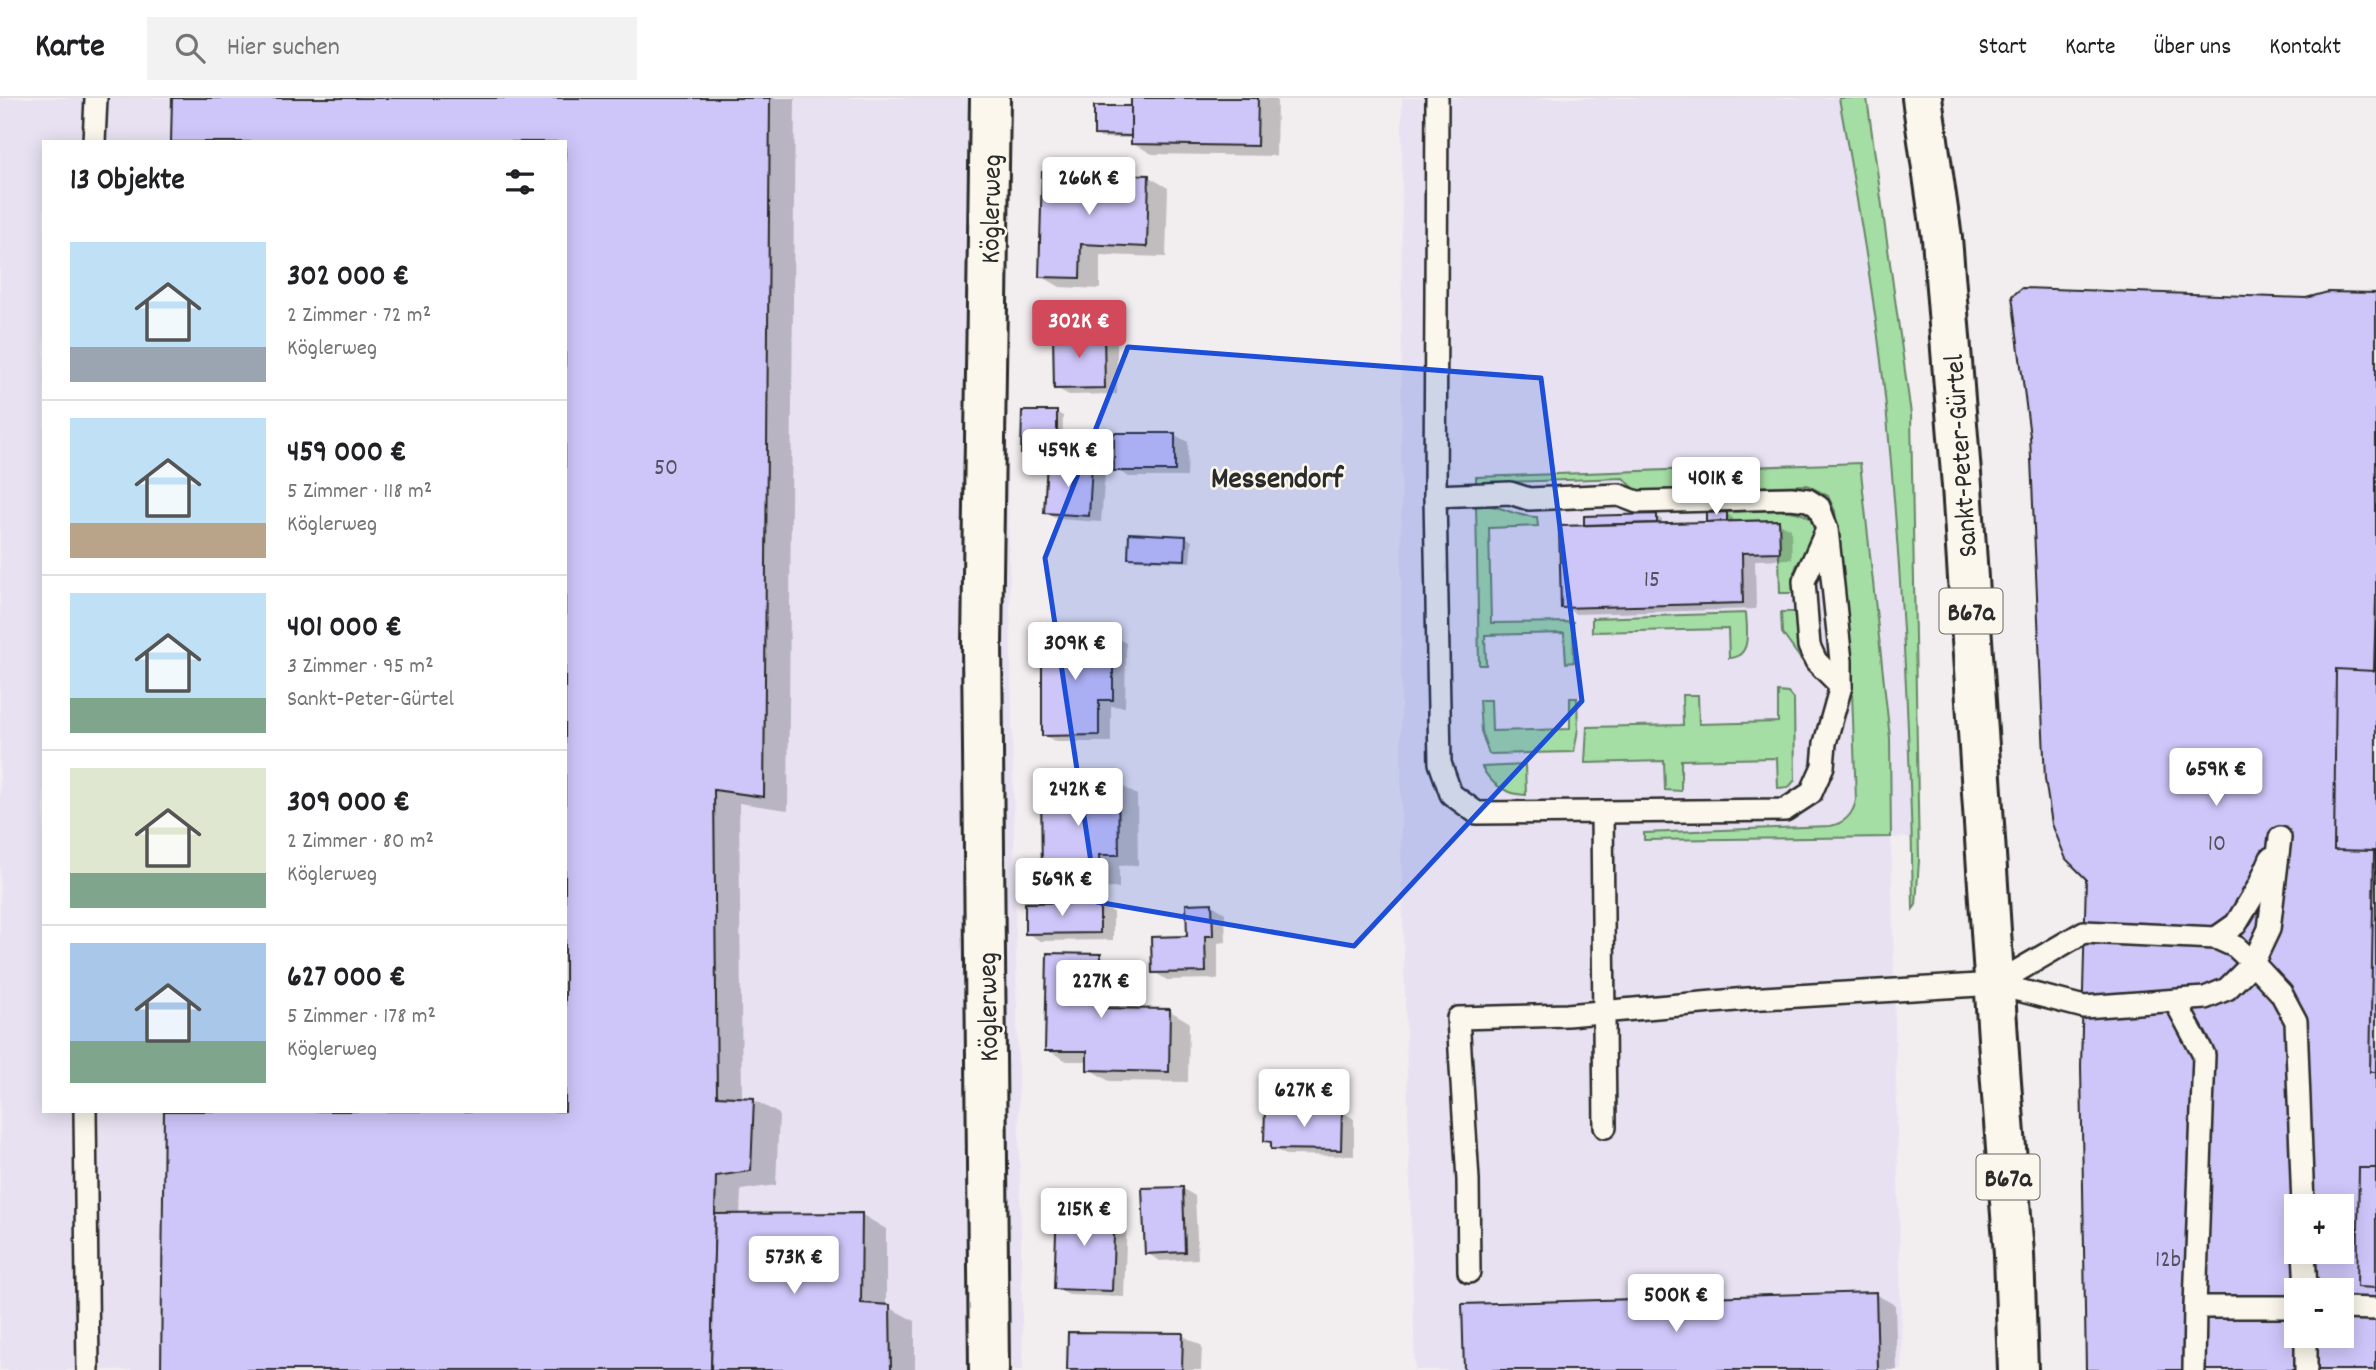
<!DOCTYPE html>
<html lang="de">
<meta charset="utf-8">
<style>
:root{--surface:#fff;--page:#f2f2f2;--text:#202124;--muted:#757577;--line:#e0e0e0;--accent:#d1495b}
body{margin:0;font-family:Dekko,sans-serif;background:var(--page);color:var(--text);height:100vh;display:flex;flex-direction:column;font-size:26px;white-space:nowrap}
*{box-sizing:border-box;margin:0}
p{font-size:23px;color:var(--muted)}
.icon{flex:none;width:38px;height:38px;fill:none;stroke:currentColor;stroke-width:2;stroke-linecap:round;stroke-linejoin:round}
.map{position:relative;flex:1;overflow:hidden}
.side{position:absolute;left:42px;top:42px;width:525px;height:973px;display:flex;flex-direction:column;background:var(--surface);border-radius:0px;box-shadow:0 4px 18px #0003}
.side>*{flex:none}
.controls{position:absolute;left:2284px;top:1096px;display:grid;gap:14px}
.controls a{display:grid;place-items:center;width:70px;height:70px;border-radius:0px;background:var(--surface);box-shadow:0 4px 18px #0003;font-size:35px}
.price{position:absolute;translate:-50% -60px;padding:0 16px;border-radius:7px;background:#fff;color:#222;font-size:23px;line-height:46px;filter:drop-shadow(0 2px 4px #0008)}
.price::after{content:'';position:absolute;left:50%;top:42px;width:21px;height:16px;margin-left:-10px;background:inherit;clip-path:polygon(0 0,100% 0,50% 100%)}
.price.current{background:var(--accent);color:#fff}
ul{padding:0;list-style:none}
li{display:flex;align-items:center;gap:21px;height:175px;padding:0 28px}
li+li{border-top:2px solid var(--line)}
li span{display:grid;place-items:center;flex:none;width:196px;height:140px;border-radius:0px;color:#555}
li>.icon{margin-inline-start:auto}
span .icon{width:84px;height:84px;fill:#fffc;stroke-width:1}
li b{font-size:30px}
h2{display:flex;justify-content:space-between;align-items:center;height:84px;padding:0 28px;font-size:30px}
header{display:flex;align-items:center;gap:42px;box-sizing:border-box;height:98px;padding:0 35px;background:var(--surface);border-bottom:2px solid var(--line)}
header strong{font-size:33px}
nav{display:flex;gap:38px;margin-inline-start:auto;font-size:24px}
.search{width:490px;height:63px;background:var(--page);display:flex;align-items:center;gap:18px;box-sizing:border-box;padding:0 24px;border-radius:0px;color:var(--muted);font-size:26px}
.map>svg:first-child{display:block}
.built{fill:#e7e1f2;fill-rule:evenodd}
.green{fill:#a4dea4;stroke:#688468;stroke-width:2}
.shadow{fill:#0003;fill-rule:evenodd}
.building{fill:#cec6f9;stroke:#2b2b2b;stroke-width:2;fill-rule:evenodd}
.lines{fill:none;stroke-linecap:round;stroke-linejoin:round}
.service-casing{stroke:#2b2b2b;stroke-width:26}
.minor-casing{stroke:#2b2b2b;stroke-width:44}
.primary-casing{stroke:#2b2b2b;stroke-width:44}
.service{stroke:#fbf7ec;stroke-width:21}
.minor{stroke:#fbf7ec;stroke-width:38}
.primary{stroke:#fbf7ec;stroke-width:38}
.marked{fill:#1d4ed8;fill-opacity:0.2;stroke:#1d4ed8;stroke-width:5;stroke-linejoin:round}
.labels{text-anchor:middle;stroke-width:5;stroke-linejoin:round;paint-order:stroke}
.number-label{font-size:24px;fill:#54525e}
.shield{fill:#fbf7ec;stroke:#696865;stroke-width:2}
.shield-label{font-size:26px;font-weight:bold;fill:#2b2b2b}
.street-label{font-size:28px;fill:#2b2b2b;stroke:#fbf7ec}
.neighbourhood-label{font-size:30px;font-weight:bold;fill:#2b2b2b;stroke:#fbf7ec}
</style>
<header>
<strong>Karte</strong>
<div class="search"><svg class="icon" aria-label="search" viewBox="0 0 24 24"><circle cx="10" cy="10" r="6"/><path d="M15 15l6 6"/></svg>Hier suchen</div>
<nav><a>Start</a><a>Karte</a><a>Über uns</a><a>Kontakt</a></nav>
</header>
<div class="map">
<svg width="2376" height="1272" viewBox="0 0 2376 1272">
<rect width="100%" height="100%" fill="#f2edef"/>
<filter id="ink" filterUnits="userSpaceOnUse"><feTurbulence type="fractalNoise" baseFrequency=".0143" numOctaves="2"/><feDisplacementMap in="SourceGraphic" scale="14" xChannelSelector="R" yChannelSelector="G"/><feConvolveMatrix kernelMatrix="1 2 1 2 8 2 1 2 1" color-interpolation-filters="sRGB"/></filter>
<g filter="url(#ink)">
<!-- built -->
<g class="built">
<path d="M0,0h1013l-7,275 17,997h-1023zM44,44h521v969h-521z"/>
<path d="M1402,0h437l34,209 14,109 23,329 2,93 -21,-1 11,533h-487l-14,-526z"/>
</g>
<!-- green -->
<g class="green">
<path d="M1839,0h28l44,316 8,446 -3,45 -3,4c-2,-164 -11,-328 -26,-492 -10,-107 -29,-214 -48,-319z"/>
<path d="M1860,365l30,275 1,99 -247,3v-7l186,-7c15,-3 23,-11 26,-26l-5,-134 -16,-155 -7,-15 -21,-11 -170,6 -14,-13 -147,5v-6z"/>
<path d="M1476,407c27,-1 36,12 61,12l1,9 -49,2 2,95 82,-1 1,40 -8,1 -2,-30 -79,2 1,30h-7z"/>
<path d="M1779,412c18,1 45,5 33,31 -4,10 -14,18 -17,29 -2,8 -1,15 0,23h-15l-2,-73 -51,1v-9z"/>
<path d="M1781,514h14l5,39 10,21 -28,-39z"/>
<path d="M1746,515c1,17 6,44 -17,45l-1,-29 -136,3v-14z"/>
<path d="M1778,594l10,1 6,7 1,80 -6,7 -11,1 -1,-30 -96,2v31l-16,-1 -1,-29 -79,2 2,-36 96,-2 -1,-30h16l1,29 79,-2z"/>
<path d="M1570,600h7l1,31 -4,23 -85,2 -8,-23 -2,-31h12l1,31 78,-2z"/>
<path d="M1525,667l1,30c-21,-1 -35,-10 -44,-28z"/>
</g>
<!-- shadow -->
<g class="shadow">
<path d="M174,0h621l-7,712 -49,-7 3,296 12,1 25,14 -3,71 -35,5 -1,26 121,-2 25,15v77l29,15v49h-752l402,-259v-969z"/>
<path d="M1133,0h141l3,2 -1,56 -124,-2 -19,-11v-5h-32l-6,-4 38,-25z"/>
<path d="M1149,79l19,11 -2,69 -66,-2v34l-40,-2 -19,-11z"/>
<path d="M2376,197v1075h-288l218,-1070zM2296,1108h46v45h-46zM2296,1192h46v45h-46z"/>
<path d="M1104,235l13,8v53l-48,1 -13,-7z"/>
<path d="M1057,315l6,3 -1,40h-33l-6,-3z"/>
<path d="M1175,337l13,7 -1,35h-58l-13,-7z"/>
<path d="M1092,367l13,8 -4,49 -43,-3 -13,-7z"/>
<path d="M1727,416l6,4v5l45,-1 13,7 1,30 -37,1 1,49 -180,5 -13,-7 23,-80v-9l70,-2 6,4v5l46,-1v-9z"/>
<path d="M1186,439l6,4 -2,21 -54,-2 -6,-3z"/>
<path d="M1113,538l13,7 -1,64 -14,-1v36h-54l-14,-7z"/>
<path d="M1117,685l20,12 1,70 -19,1v22l-55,1 -20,-11z"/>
<path d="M1100,806l13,8v28l-73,1 -13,-8z"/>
<path d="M1212,807l13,8 1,29 -8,1v36l-51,1 -13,-8 34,-34z"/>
<path d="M1100,858l20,11 -1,43 51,1 19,11 -1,60 -79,-1 -20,-12v-8h-22l-20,-11z"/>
<path d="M1341,1013l13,8v37l-68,-1 -13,-7v-4l-7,-4z"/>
<path d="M1182,1090l13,8 3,63 -38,2 -13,-8z"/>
<path d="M1114,1112l13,7 -3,80 -55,-2 -13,-7z"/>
<path d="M1875,1196l20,11 2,65h-431z"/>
<path d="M1182,1237l20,11 -1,24h-132z"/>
</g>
<!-- building -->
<g class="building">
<path d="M172,0h598l-6,699 -50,-7 3,306 37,2 -3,73 -35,5 -5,194h-550l3,-259h401v-969h-394z"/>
<path d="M1131,0h127l-1,48 -126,-2z"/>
<path d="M1094,8h37v30l-37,-1z"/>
<path d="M1042,74l107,3 -2,72 -66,-3 -1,34 -41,-1z"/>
<path d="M2022,190l284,10 22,-6 48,1v1077h-290l-5,-304 5,-187 -20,-20 -14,-35 -7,-45 -15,-343 -18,-140zM2296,1108h46v45h-46zM2296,1192h46v45h-46z"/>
<path d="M1053,234h51l1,56 -51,1z"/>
<path d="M1022,313h35v43h-36z"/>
<rect x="1114" y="335" width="61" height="38"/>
<path d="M1047,363l45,3 -3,52 -45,-3z"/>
<path d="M1727,414v9l-21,1v-9z"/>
<path d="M1657,416v9l-73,2v-9z"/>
<path d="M1779,422l1,32 -38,1 1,50 -182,5 -2,-82z"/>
<path d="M1129,435l57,3 -1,24 -57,-2z"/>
<path d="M2376,501v473h-6l4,-221 -40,-1 2,-181 38,2z"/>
<path d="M1042,536h71v66h-14v35l-57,1z"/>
<path d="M1041,684h77l1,73h-20l1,23 -58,1z"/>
<path d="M1100,804v31l-75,1v-31z"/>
<path d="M1212,805l1,33h-8l1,36 -54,1 -1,-36 36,-1 -1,-32z"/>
<path d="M1047,855l54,1 -1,54 70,1 -1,63 -82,-2v-19h-42z"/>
<path d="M1265,1011h77l-1,41 -70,-1v-7l-7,-1z"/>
<path d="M2359,1070h17v120l-19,-1z"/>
<path d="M1183,1089l2,65 -40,2 -3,-66z"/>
<path d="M1057,1108l58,2 -3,83 -58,-2z"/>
<path d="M862,1115l-1,90 29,2 1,65h-180l4,-156z"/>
<path d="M1876,1194l2,78h-414l-2,-66z"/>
<path d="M1068,1234l115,1 -1,37h-115z"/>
</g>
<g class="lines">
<defs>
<g id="service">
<path d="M1437,0l-2,398 5,267 11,31 26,19 125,-1 3,315"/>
<path d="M94,44l2,-44"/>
<path d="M1435,398l75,-3 19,6 90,-4 18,7 154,-4 17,2 11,7 8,22 14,132v25l-16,57 -2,23 -12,27 -26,17 -183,2"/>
<path d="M1825,436l-21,47 5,65 7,15 25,25"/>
<path d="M2216,840l20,-14 23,-38 12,-28"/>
<path d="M1995,886l89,-52 132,6 20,9 17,16 28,30 15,28 7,185"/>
<path d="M2175,903l29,54 -9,252 -1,63"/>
<path d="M85,1013l3,259"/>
<path d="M2304,1153l2,39"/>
<path d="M1469,1174l-1,-92 -10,-162 109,-3 180,-16 248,-15 89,23 121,-9 22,-9 26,-26 16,-34 11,-91"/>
<path d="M2195,1209h101"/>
<path d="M2342,1210l34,1"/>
<path d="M2306,1237v35"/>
</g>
<path id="minor" d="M989,1272l-7,-726 8,-546"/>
<path id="primary" d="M1922,0l20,140 20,248 38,583 14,185 4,116"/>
</defs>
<!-- service casing -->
<use href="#service" class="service-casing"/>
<!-- minor casing -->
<use href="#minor" class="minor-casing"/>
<!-- primary casing -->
<use href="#primary" class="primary-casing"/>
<!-- service -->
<use href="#service" class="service"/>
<!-- minor -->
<use href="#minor" class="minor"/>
<!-- primary -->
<use href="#primary" class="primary"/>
</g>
</g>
<!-- marked area -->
<path class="marked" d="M1128,249l413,31 41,323 -228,245 -257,-44 -52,-344z"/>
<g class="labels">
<!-- number labels -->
<g class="number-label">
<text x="666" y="376">50</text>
<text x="1652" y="488">15</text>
<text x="2217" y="752">10</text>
<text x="2168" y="1168">12b</text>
</g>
<!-- shield labels -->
<g class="shield">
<rect x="1939.5" y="490.5" width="63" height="45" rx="5"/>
<rect x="1976.5" y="1056.5" width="63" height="45" rx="5"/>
</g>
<g class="shield-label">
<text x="1971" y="522">B67a</text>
<text x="2008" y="1088">B67a</text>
</g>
<!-- street labels -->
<g class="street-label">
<text transform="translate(989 111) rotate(-89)" y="10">Köglerweg</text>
<text transform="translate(1959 358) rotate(-94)" y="10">Sankt-Peter-Gürtel</text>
<text transform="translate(986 909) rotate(-91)" y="10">Köglerweg</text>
</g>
<!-- neighbourhood labels -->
<g class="neighbourhood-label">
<text x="1277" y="389">Messendorf</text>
</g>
</g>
</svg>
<div class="controls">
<a>+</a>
<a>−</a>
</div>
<b class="price" style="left:1089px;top:119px">266K €</b>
<b class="price current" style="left:1079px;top:262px">302K €</b>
<b class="price" style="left:1068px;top:391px">459K €</b>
<b class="price" style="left:1716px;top:419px">401K €</b>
<b class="price" style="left:1075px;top:584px">309K €</b>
<b class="price" style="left:2216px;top:710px">659K €</b>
<b class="price" style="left:1078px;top:730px">242K €</b>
<b class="price" style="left:1062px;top:820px">569K €</b>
<b class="price" style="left:1101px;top:922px">227K €</b>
<b class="price" style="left:1304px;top:1031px">627K €</b>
<b class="price" style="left:1084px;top:1150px">215K €</b>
<b class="price" style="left:794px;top:1198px">573K €</b>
<b class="price" style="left:1676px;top:1236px">500K €</b>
<section class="side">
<h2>13 Objekte<svg class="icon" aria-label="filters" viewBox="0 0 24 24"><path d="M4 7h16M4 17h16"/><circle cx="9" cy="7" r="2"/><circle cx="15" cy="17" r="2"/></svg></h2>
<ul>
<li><span style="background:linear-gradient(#bfe0f5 75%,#9aa5b1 0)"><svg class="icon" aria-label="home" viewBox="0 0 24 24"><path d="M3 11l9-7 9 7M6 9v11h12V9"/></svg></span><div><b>302 000 €</b><p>2 Zimmer · 72 m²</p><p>Köglerweg</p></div></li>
<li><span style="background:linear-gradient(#bfe0f5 75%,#b9a48a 0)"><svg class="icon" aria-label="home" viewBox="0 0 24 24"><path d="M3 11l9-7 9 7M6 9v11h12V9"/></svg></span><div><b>459 000 €</b><p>5 Zimmer · 118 m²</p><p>Köglerweg</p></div></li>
<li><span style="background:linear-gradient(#bfe0f5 75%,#7fa58c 0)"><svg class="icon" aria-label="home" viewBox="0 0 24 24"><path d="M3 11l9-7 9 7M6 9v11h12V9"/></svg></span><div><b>401 000 €</b><p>3 Zimmer · 95 m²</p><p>Sankt-Peter-Gürtel</p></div></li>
<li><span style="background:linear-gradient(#dfe7d0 75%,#7fa58c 0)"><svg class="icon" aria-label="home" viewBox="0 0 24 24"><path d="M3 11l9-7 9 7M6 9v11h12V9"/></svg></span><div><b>309 000 €</b><p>2 Zimmer · 80 m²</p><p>Köglerweg</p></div></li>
<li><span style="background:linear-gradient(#a9c7e8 70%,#7fa58c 0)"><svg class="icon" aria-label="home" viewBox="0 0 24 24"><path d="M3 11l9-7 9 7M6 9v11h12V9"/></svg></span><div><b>627 000 €</b><p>5 Zimmer · 178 m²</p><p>Köglerweg</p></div></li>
</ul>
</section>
</div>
